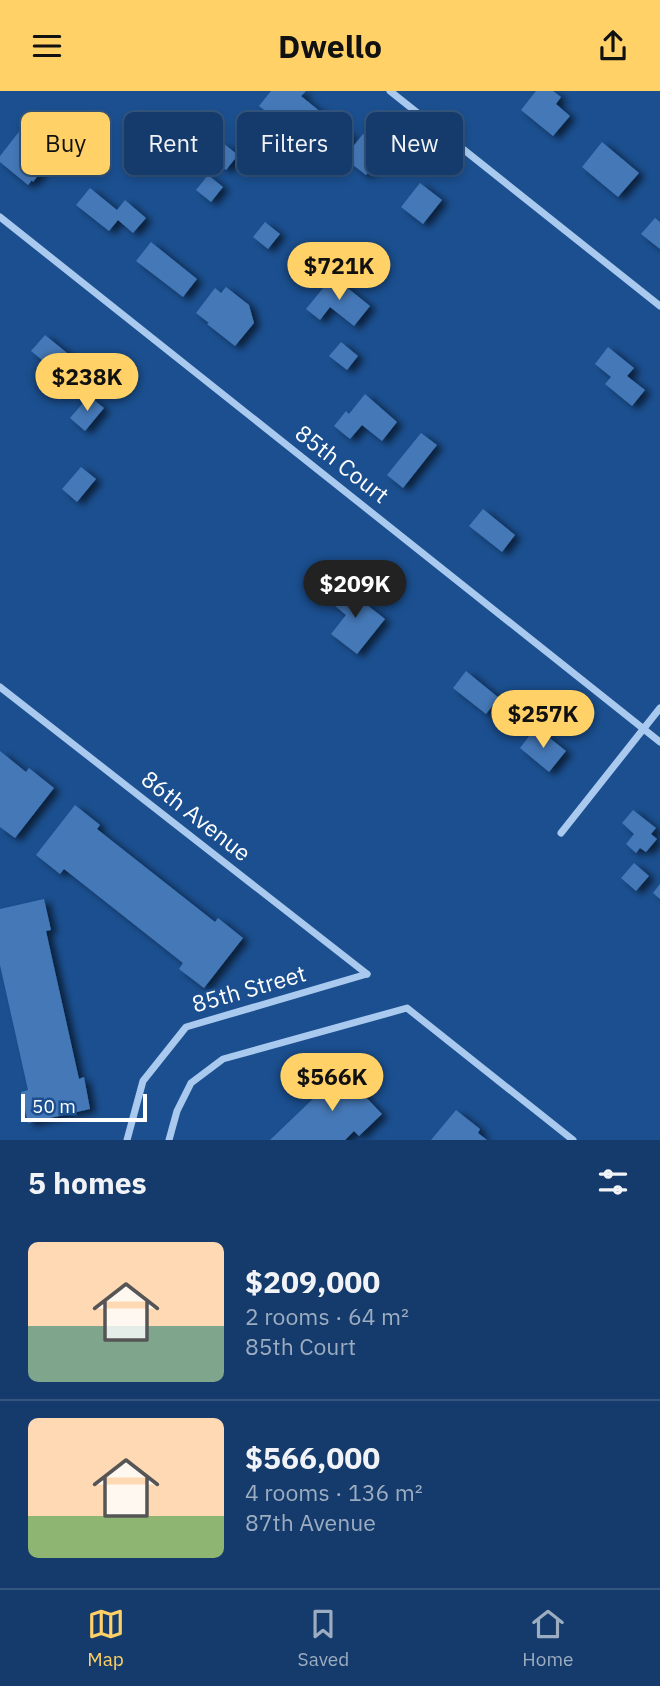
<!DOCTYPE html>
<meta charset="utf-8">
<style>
:root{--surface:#143b6b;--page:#214673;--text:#f1f3f6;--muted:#9dadc1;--line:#33557e;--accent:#ffd166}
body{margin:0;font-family:"IBM Plex Sans",sans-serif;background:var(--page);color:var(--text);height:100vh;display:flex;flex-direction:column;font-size:26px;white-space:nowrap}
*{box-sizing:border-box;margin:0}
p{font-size:23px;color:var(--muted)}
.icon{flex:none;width:38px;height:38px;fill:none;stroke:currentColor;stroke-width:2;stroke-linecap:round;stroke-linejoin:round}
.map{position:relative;height:1049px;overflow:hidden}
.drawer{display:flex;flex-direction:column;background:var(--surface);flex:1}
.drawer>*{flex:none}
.hud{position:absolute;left:21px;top:21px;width:620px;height:63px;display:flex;gap:14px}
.scale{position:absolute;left:21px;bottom:18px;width:126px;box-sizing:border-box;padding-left:7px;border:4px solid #fff;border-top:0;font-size:19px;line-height:24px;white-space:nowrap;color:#fff;-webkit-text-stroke:5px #1b4f8f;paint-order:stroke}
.price{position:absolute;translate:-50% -60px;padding:0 16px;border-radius:24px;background:var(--accent);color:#111;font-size:23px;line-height:46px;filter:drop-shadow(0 2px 4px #0008)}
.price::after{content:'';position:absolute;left:50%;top:42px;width:21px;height:16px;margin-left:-10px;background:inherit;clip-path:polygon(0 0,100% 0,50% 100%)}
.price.selected{background:#222;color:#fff}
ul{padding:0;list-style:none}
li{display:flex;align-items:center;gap:21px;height:175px;padding:0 28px}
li+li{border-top:2px solid var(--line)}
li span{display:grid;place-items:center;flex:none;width:196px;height:140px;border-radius:10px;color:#555}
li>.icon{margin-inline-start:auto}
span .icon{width:84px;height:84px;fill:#fffc;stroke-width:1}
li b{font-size:30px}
h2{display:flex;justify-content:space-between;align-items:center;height:84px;padding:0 28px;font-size:30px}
.tag{padding:0 24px;border-radius:10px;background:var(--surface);box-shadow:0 4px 10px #0003,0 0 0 2px var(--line);font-size:24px;line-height:63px}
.tag.selected{background:var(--accent);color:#111}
header{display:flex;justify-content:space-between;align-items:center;height:91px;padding:0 28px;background:var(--accent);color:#111;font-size:32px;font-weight:800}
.dock{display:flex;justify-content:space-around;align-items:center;height:98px;border-top:2px solid var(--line);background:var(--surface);font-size:19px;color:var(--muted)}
.dock a{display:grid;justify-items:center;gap:4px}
.dock .selected{color:var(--accent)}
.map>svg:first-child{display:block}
.building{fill:#4478b7;filter:url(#shadow)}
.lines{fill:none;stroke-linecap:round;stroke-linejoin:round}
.minor{stroke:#a9c9ee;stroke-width:7}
.labels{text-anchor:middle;stroke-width:5;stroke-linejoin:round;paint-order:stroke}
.street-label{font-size:23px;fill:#fff;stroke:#1b4f8f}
</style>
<header><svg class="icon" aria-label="menu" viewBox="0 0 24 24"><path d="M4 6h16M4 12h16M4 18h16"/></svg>Dwello<svg class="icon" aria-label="share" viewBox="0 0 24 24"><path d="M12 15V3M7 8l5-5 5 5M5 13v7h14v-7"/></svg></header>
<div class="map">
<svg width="660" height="1049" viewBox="0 0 660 1049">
<defs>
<filter id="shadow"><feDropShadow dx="6" dy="3.5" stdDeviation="3.5" flood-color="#0009"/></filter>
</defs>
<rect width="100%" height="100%" fill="#1b4f8f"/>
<!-- building -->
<g class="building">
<path d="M271,0h35l-5,5 21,17 -20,26 -43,-33z"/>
<path d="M536,0h17l8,6 -5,7 14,12 -17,20 -32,-26z"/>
<path d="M339,35l13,10 -12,15 -12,-10z"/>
<path d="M22,37l15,11 -9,11 18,15 -13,17 -1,-2 -4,5 -28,-23v-6z"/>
<path d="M363,43l22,17 -19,24 -22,-17z"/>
<path d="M602,51l37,31 -21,24 -36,-30z"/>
<path d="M223,52l15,12 -12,15 -15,-12z"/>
<path d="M208,84l15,12 -12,15 -15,-12z"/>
<path d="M420,92l22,17 -19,24 -22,-17z"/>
<path d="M90,97l27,22 8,-10 21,18 -13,15 -15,-13 -9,11 -33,-26z"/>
<path d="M655,127l5,4v27l-19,-15z"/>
<path d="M265,131l15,12 -12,15 -15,-12z"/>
<path d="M151,151l46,37 -14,18 -47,-36z"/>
<path d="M333,185l37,30 -16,20 -24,-19 -10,13 -14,-11z"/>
<path d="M226,196l23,18 5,18 -19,23 -28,-22 2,-1 -13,-10 19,-25 6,5z"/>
<path d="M45,244l32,26 -13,17 -33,-27z"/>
<path d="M341,251l17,14 -11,14 -18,-14z"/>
<path d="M608,256l26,21 -7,8 18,14 -13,16 -27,-22 6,-7 -16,-13z"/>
<path d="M365,303l32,28 -15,19 -20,-16 -12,14 -16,-13 12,-15 3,3z"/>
<path d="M89,305l15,12 -19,23 -15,-13z"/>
<path d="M421,342l16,12 -34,43 -16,-13z"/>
<path d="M81,376l15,12 -19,23 -15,-13z"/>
<path d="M483,418l32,26 -13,17 -33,-26z"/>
<path d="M342,494l43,34 -28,35 -26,-20 15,-19 -17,-14z"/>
<path d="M466,580l33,27 -13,16 -33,-26z"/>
<path d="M536,636l30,24 -17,21 -29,-24z"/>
<path d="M0,660l26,21 3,-4 25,20 -39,50 -15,-11z"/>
<path d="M75,714l25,20 -3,4 118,93 3,-4 25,20 -39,50 -25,-19 4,-6 -119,-94 -4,5 -24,-19z"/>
<path d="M633,719l23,18 -5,6 6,5 -11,13 -6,-4 -4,5 -10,-9 8,-10 -12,-11z"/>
<path d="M634,772l15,13 -13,15 -15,-13z"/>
<path d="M660,793v15l-7,-6z"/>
<path d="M44,808l7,31 -5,1 33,148 5,-2 6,32 -62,14 -7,-31 7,-2 -28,-125v-56z"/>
<path d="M338,977l44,46 -23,22 -5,-5 -9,9h-75l48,-46 -4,-3z"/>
<path d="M456,1019l24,19 -2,4 9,7h-56z"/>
</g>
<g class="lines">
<!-- minor -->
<g class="minor">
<path d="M390,0l270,215"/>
<path d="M0,126l660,525"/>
<path d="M0,596l367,287"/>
<path d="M561,742l99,-125"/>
<path d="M127,1049l16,-59 43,-54 181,-53"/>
<path d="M169,1049l8,-29 14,-28 32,-24 184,-51 166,132"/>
</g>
</g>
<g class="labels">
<!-- street labels -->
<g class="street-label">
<text transform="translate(342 373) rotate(38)" y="8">85th Court</text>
<text transform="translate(196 725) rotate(38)" y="8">86th Avenue</text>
<text transform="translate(249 898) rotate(-16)" y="8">85th Street</text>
</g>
</g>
</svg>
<div class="scale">50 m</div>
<b class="price" style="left:339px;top:211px">$721K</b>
<b class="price" style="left:87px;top:322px">$238K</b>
<b class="price selected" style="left:355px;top:529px">$209K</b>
<b class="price" style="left:543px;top:659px">$257K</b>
<b class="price" style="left:332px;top:1022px">$566K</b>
<div class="hud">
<a class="tag selected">Buy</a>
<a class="tag">Rent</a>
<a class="tag">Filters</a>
<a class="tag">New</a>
</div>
</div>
<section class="drawer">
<h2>5 homes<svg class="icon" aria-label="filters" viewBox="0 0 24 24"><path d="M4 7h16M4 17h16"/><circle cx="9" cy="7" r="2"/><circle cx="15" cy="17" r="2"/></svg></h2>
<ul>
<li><span style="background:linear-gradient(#ffd9b3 60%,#7fa58c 0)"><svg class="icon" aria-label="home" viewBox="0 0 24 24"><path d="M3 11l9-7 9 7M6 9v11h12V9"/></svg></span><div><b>$209,000</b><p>2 rooms · 64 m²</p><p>85th Court</p></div></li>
<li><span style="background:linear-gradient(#ffd9b3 70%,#8fb573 0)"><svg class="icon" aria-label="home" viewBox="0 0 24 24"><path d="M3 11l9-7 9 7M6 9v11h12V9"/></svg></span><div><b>$566,000</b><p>4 rooms · 136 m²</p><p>87th Avenue</p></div></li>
</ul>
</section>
<nav class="dock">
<a class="selected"><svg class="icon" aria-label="map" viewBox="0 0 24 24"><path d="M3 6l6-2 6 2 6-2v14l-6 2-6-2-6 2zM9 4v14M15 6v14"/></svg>Map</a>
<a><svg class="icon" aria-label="saved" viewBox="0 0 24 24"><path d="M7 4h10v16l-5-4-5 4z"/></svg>Saved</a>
<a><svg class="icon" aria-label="home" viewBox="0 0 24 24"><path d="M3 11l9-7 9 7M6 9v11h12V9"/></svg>Home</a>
</nav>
